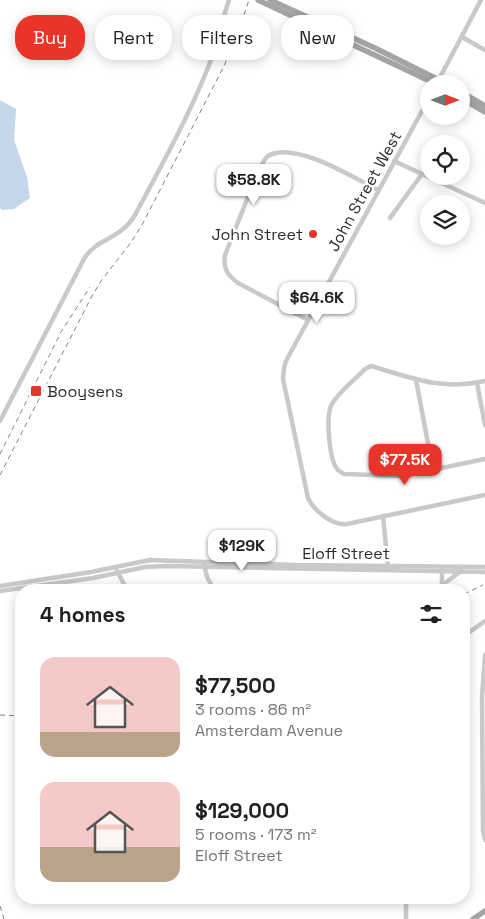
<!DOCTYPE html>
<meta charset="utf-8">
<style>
:root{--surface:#fff;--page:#f6f6f6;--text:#202124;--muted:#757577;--accent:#e93529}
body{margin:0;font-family:"Space Grotesk",sans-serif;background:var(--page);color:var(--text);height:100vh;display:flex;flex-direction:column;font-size:19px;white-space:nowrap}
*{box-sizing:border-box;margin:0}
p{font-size:16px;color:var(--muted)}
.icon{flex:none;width:28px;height:28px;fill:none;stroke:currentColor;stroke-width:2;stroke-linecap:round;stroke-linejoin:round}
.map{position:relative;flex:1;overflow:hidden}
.side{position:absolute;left:15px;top:584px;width:455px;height:320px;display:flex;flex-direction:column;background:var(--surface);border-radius:20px;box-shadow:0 2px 12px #0003}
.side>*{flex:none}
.hud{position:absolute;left:15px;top:15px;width:455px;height:45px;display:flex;gap:10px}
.needle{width:32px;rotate:90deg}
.controls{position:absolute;left:420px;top:75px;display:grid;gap:10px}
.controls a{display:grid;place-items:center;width:50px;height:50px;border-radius:50%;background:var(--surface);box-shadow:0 2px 12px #0003;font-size:25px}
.price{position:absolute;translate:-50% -42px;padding:0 11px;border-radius:10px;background:#fff;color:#222;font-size:16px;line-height:32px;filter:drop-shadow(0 1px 2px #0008)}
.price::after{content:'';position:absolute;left:50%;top:30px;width:15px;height:11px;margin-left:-8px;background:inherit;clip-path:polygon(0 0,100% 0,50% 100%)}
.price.active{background:var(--accent);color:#fff}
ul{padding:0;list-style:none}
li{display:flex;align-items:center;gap:15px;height:125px;padding:0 25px}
li span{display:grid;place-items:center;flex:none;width:140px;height:100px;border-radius:15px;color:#555}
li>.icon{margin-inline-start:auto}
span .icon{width:60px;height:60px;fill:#fffc;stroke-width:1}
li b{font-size:21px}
h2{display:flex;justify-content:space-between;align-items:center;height:60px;padding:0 25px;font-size:21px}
.tag{padding:0 18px;border-radius:20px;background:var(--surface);box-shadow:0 2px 12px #0003;font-size:18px;line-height:45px}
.tag.active{background:var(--accent);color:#fff}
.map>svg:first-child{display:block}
.water{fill:#c4d7eb}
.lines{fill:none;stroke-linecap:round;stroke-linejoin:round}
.minor{stroke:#c9c9c9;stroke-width:4.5}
.major{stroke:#a4a4a4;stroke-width:5.5}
.rail{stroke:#818181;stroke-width:1;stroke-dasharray:5 4;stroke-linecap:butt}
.poi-dot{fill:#e93529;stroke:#fff;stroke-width:2}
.labels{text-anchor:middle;stroke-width:5;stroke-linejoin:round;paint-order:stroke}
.street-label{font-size:16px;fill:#2c2c2c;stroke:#fff}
.poi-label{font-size:16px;fill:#2c2c2c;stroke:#fff;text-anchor:end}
</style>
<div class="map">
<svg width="485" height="919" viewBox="0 0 485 919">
<rect width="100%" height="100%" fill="#fff"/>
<!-- water -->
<path class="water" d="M0,100l16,9 -2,31 13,37 3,21 -16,11 -12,1 -2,-2z"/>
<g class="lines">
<!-- minor -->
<g class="minor">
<path d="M462,37l23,13"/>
<path d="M437,83l44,-83"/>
<path d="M429,98l-143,263 -2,7 -1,11 25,119c6,13 25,28 39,26l138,-29"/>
<path d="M394,161l91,42"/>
<path d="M390,218l32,-44"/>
<path d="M308,320l-70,-37c-11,-8 -15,-15 -13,-28l34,-86c3,-4 5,-10 9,-13 26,-16 86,22 110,34"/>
<path d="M416,380l17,90"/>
<path d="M485,381c-43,10 -73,-3 -114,-15l-6,3c-9,10 -29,25 -34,37 -5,12 -2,55 7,64 2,2 4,3 6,4l59,2 82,-17"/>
<path d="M477,383l8,42"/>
<path d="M0,421l85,-164c13,-19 35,-17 50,-42 25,-47 52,-95 72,-145 10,-23 14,-47 22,-70"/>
<path d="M383,516l5,51"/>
<path d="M204,564l3,13 7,13"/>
<path d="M117,571l10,19"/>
<path d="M0,586l91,-14 59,-12 146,5 189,2"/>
<path d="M442,586v-16"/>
<path d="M436,590l25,-19"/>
<path d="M0,591l93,-13 52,-11 23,-1 317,6"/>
<path d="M464,636l21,-15"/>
<path d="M485,655l-3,42 1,134 2,9"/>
<path d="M406,898v21"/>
</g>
<!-- major -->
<g class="major">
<path d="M258,0l178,84"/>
<path d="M270,0l105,48 72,36"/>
<path d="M461,92l24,14"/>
<path d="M461,98l24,14"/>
<path d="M473,919l12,-8"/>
</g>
<!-- rail -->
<g class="rail">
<path d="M0,454l61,-122 29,-45"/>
<path d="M0,475l92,-179 9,-15 31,-40 11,-18 81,-157 13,-30 12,-36"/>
<path d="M464,594l19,-9"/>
<path d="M0,715l21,1"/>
<path d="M0,906l4,13"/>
</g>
</g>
<!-- markers -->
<g class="poi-dot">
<circle cx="313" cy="234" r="5"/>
<rect x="30" y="385" width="12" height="12" rx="2.5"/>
</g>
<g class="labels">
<!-- street labels -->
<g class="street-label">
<text transform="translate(364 191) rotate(-61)" y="6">John Street West</text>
<text x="346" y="559">Eloff Street</text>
</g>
<!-- poi labels -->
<g class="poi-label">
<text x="303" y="240">John Street</text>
<text x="47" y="397" text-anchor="start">Booysens</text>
</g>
</g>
</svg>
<div class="controls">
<a><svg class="needle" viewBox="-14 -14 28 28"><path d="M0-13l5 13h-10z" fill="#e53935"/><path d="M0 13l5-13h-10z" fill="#757577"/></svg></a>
<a><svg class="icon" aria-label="locate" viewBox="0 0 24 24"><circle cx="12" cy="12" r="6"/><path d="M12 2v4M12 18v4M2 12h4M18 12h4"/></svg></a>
<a><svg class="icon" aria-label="layers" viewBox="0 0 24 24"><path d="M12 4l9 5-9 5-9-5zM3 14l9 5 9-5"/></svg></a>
</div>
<b class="price" style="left:254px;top:206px">$58.8K</b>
<b class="price" style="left:317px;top:324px">$64.6K</b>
<b class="price active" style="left:405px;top:486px">$77.5K</b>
<b class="price" style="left:242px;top:572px">$129K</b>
<div class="hud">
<a class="tag active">Buy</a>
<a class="tag">Rent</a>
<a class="tag">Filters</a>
<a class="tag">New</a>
</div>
<section class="side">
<h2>4 homes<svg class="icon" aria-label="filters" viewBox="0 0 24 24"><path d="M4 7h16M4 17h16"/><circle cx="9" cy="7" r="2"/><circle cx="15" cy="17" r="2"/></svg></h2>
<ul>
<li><span style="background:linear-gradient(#f6c9c9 75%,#b9a48a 0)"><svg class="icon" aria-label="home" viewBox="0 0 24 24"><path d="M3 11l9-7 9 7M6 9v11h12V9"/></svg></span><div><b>$77,500</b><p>3 rooms · 86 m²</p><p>Amsterdam Avenue</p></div></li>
<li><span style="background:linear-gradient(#f6c9c9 65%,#b9a48a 0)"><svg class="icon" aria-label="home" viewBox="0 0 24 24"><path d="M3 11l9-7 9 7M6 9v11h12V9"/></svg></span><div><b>$129,000</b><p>5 rooms · 173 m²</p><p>Eloff Street</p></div></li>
</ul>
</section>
</div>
